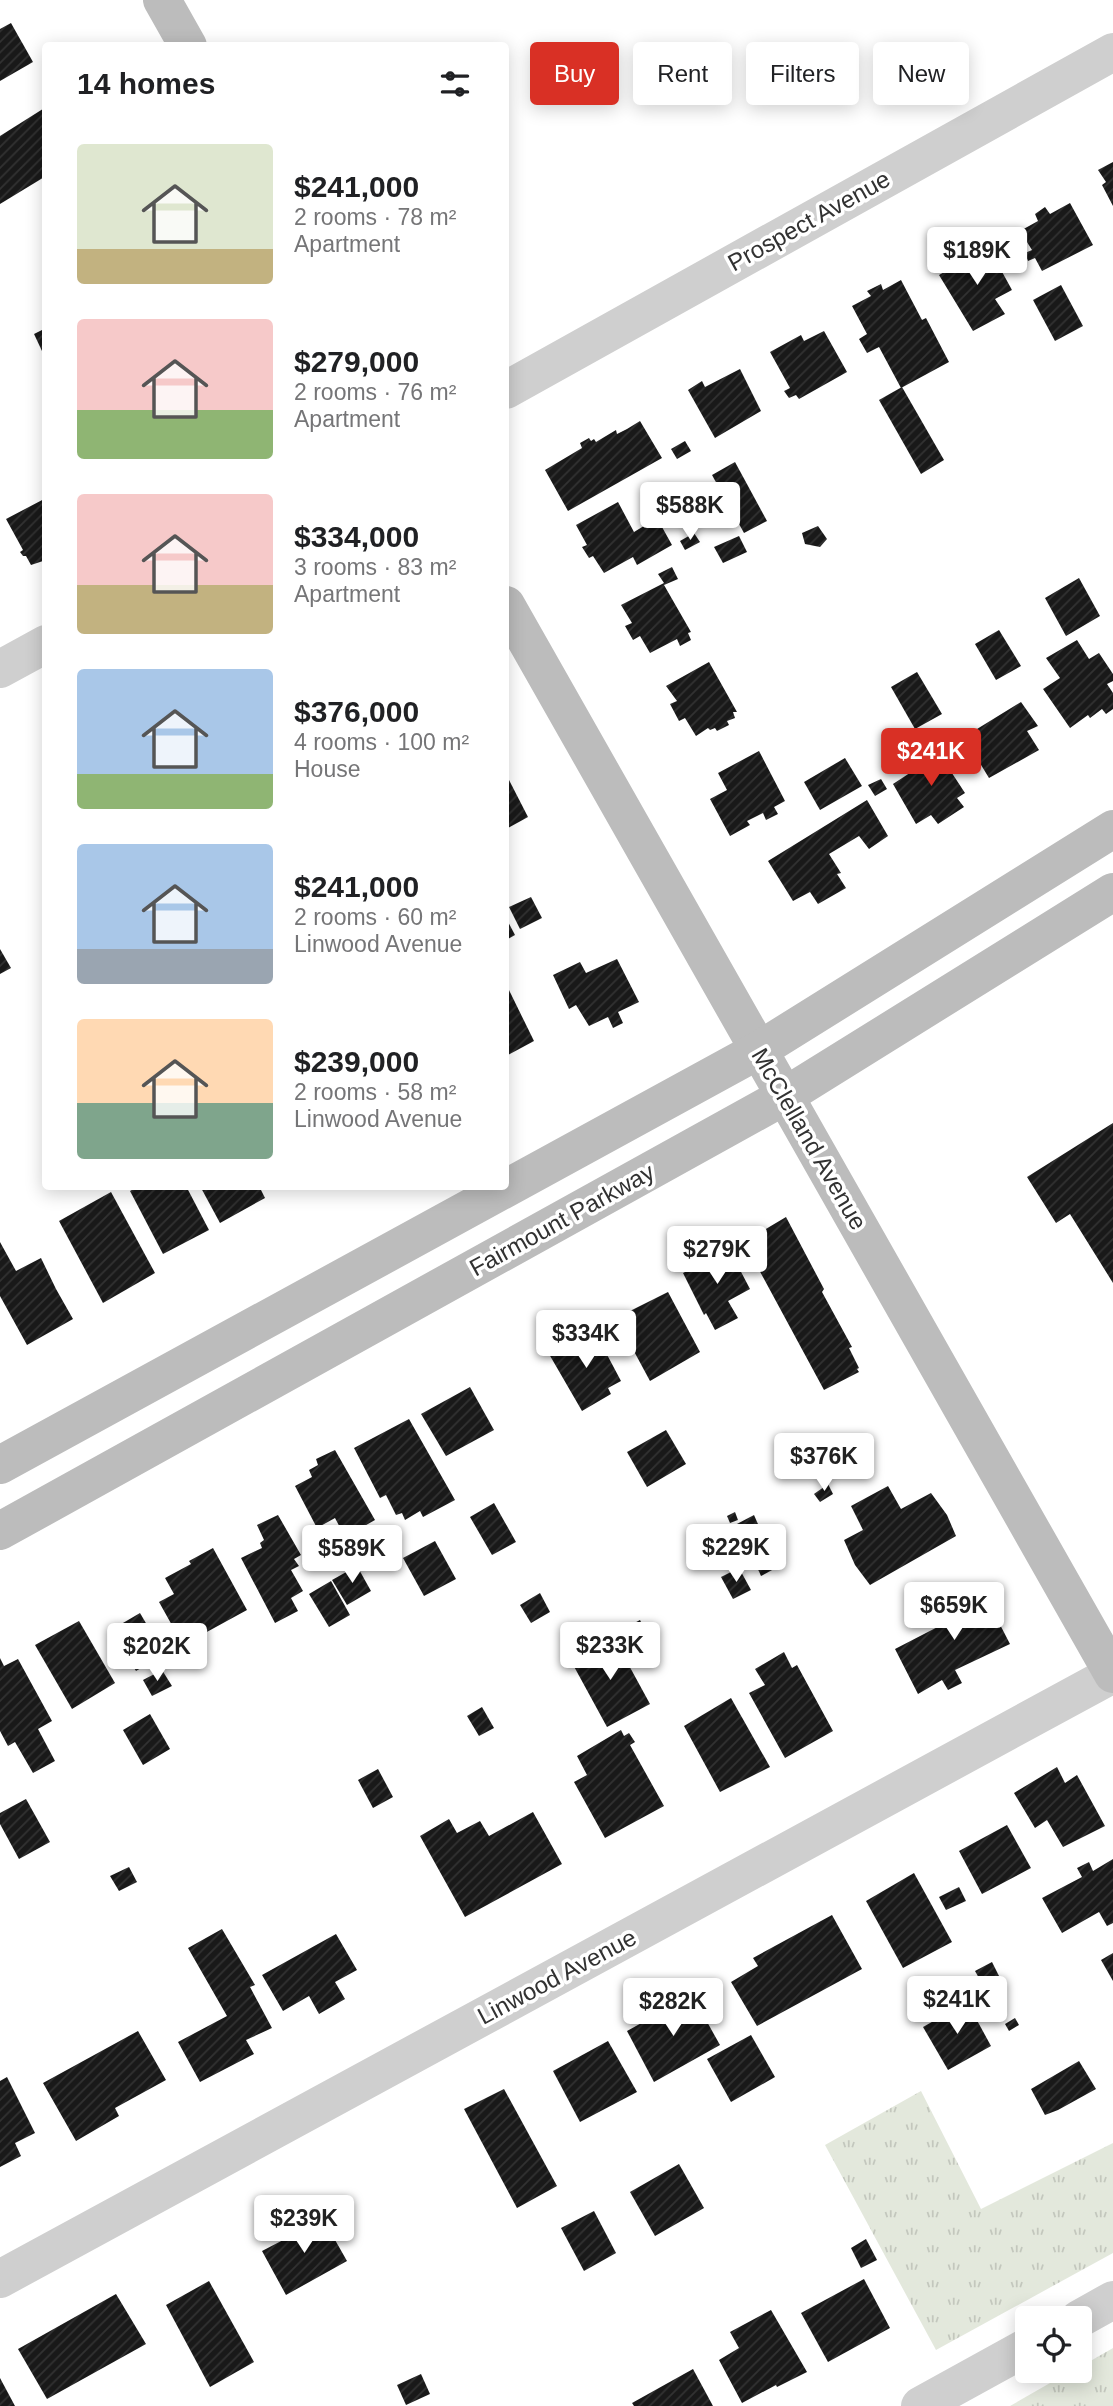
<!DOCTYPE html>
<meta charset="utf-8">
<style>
:root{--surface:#fff;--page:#f6f6f6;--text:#202124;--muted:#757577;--accent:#d93025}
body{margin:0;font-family:Helvetica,sans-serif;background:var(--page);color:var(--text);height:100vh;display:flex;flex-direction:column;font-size:26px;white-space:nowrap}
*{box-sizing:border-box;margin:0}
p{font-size:23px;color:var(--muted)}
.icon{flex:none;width:38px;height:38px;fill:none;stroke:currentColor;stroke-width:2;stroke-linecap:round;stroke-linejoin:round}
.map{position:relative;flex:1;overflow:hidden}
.drawer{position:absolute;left:42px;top:42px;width:467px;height:1148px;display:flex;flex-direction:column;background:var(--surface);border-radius:7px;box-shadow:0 4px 18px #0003}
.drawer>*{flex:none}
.banner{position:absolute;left:530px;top:42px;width:478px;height:63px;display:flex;gap:14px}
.buttons{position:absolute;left:1015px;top:2306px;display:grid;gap:14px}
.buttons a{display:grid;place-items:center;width:77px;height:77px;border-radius:7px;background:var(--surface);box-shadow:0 4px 18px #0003;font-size:35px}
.price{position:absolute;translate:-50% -60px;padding:0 16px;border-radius:7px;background:#fff;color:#222;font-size:23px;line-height:46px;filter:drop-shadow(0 2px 4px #0008)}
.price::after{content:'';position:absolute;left:50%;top:42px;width:21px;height:16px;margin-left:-10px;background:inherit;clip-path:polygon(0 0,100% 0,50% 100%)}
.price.on{background:var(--accent);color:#fff}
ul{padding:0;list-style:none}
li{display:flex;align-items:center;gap:21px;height:175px;padding:0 35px}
li span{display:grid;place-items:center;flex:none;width:196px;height:140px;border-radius:7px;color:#555}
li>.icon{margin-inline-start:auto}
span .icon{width:84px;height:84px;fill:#fffc;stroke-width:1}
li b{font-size:30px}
h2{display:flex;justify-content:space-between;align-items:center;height:84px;padding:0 35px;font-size:30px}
.pill{padding:0 24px;border-radius:7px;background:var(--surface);box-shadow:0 4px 18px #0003;font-size:24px;line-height:63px}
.pill.on{background:var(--accent);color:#fff}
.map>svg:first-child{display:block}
.grass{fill:url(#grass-tufts)}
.building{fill:url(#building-hatch)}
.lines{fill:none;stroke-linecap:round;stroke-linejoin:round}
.street{stroke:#cfcfcf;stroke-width:38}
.secondary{stroke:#bcbcbc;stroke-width:38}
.labels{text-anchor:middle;stroke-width:7;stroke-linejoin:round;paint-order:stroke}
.street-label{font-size:24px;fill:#323232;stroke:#fff}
</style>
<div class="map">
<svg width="1113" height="2406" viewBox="0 0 1113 2406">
<defs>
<pattern id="grass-tufts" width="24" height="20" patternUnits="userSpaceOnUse" patternTransform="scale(1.75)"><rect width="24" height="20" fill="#e3e8dc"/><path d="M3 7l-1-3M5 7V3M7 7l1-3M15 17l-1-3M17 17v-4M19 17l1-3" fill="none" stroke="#c3c7bd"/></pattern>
<pattern id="building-hatch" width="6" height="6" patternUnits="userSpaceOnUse" patternTransform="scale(1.75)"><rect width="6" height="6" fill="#191919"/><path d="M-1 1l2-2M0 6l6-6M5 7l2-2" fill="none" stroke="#323232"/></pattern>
</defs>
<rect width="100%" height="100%" fill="#fff"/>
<!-- grass -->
<g class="grass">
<path d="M921,2091l60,118 132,-66v110l-177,97 -111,-205z"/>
<path d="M1113,2348v58h-103l61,-35h9v-4z"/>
</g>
<!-- building -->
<g class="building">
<path d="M11,23l22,39 -33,19v-52z"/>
<path d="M46,107v69l-46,28v-68z"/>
<path d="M1113,162v44l-11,-21 4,-3 -8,-12z"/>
<path d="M1070,203l23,42 -51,26 -7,-13 -7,3 -3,-8 7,-3 -12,-19 18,-10 -3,-7 10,-7 5,7z"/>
<path d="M989,248l23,42 -17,9 10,15 -32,17 -34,-56 20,-11 -4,-6 13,-7 4,6z"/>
<path d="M901,280l21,40 4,-2 23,44 -48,26 -22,-41 -12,6 -8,-14 8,-5 -15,-28 19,-10 -4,-5 14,-7 2,6z"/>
<path d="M1061,285l22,41 -28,15 -22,-41z"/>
<path d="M46,328v21l-4,2 -8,-17z"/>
<path d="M824,331l23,41 -48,27 -3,-4 -7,3 -5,-7 6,-3 -20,-36 31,-17 3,6z"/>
<path d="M740,369l21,42 -46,27 -27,-48 14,-9 3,6z"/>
<path d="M902,387l42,73 -23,14 -42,-74z"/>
<path d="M640,421l22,37 -94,53 -23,-41 37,-22 -2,-5 9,-5 2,3 3,-2 2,3 20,-12 1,4 10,-5z"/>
<path d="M685,441l6,10 -14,8 -6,-10z"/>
<path d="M735,462l32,59 -23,12 -32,-58z"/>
<path d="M46,498v62l-15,5 -5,-9h-3l-3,-4 3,-2 -17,-31z"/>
<path d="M618,502l16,30 23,-14 15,27 -35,20 -4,-8 -29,16 -11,-17 -4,2 -7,-11 5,-2 -11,-20z"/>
<path d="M818,526l9,13 -7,8 -15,-3 -3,-11z"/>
<path d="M694,533l6,9 -15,8 -5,-9z"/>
<path d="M739,536l8,16 -24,11 -9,-16z"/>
<path d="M672,567l6,12 -14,6 27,47 -3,1 3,7 -11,6 -3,-7 -27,14 -10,-17 -7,4 -8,-14 7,-3 -11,-18 43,-22 -6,-9z"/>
<path d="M1079,578l21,38 -34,20 -21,-38z"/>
<path d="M999,630l22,36 -25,14 -21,-36z"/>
<path d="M1077,640l12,19 10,-6 14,21v7l-6,3 6,9v16l-7,5 -4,-5 -12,9 -2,-3 -18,13 -27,-39 17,-11 -14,-20z"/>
<path d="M709,662l28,50h-4l2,6 -8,3 2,4 -12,6 -2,-3 -5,2 -2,-2 -12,8 -11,-18 -6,3 -9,-17 7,-3 -11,-15z"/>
<path d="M917,672l25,42 -27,15 -24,-42z"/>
<path d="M1021,702l17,24 -11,5 12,19 -50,28 -25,-41z"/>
<path d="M929,738l36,55 -8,5 7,9 -26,17 -7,-9 -15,9 -23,-40 35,-23 -11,-16z"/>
<path d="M759,751l26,50 -11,6 4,7 -12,6 -3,-7 -16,8 3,4 -20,11 -20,-37 17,-9 -9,-17z"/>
<path d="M845,758l17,28 -42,24 -16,-28z"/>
<path d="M506,774l22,43 -22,12z"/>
<path d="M881,779l6,10 -12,7 -7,-11z"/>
<path d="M867,800l21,36 -19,13 -10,-13 -30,18 12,19 -4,1 9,14 -28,16 -8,-12 -17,9 -25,-40z"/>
<path d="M531,897l11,21 -22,11 -11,-22z"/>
<path d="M506,918l9,17 -9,5z"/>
<path d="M0,949l11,19 -11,6z"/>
<path d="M617,959l22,43 -21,10 5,11 -10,5 -5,-11 -19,9 -13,-21 -7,4 -16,-34 27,-13 6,11z"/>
<path d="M506,984l28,57 -28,15z"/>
<path d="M1113,1123v160l-43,-69 -14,9 -29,-46z"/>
<path d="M139,1186h47l23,44 -46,24 -33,-63z"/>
<path d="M200,1186h59l6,12 -45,25z"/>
<path d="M111,1192l44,81 -52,30 -44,-82z"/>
<path d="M786,1217l38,72 -2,3 30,55 -3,1 10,20 -2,1 2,3 -35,18 -80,-148z"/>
<path d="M0,1242l16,29 25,-13 15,31 17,30 -46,26 -27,-49z"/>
<path d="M728,1247l22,42 -22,12 10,17 -23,12 -9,-17 -2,2 -21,-42 6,-3 -2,-4 20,-11 2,4z"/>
<path d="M668,1292l32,60 -50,29 -34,-63z"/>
<path d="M595,1332l26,49 -13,7 3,6 -29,17 -33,-57z"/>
<path d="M470,1387l24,43 -48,26 -25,-42z"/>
<path d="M409,1419l46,81 -32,17 -3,-6 -15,9 -3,-7 -6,2 -10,-20 -6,3 -26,-50z"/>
<path d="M666,1430l20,34 -39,23 -20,-35z"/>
<path d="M335,1450l40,70 -30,17 -10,-19 -18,10 -22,-42 17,-9 -3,-7 9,-5 -2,-6z"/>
<path d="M828,1484l5,10 -13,8 -6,-8z"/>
<path d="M888,1486l13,23 30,-16 16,22 9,21 -86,49 -15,-20 -11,-25 19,-10 -12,-24z"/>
<path d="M494,1503l22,39 -24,13 -22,-38z"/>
<path d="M735,1512l3,8 -8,3 -3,-7z"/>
<path d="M278,1515l23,40 -7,4 5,7 -8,4 12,21 -12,7 7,13 -23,12 -34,-65 21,-10 -2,-5 4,-3 -7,-15z"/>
<path d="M754,1515l10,23 -19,9 -10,-22z"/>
<path d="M435,1541l21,38 -32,17 -21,-38z"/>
<path d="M213,1548l34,62 -64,35 -24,-43 15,-8 -9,-16 26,-14 -2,-3z"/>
<path d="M764,1552l10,17 -13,7 -8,-18z"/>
<path d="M357,1566l14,25 -24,14 -15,-25z"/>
<path d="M739,1568l12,22 -18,9 -12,-22z"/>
<path d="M331,1581l19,34 -21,12 -20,-33z"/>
<path d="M978,1582l32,62 -55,26 7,13 -14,7 -6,-10 -24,14 -23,-45 58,-30 -8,-19z"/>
<path d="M540,1593l10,19 -19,11 -11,-18z"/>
<path d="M140,1613l24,41 -28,17 -25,-41z"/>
<path d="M640,1620l9,19 -20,10 -10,-18z"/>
<path d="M79,1621l36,62 -43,26 -37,-64z"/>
<path d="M614,1638l36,66 -43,23 -36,-66z"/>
<path d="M784,1652l8,16 5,-3 36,66 -48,27 -36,-65 16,-8 -10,-16z"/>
<path d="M0,1658l4,8 14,-7 34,62 -14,8 17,32 -22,12 -18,-31 -7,4 -8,-15z"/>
<path d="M162,1670l10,16 -20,10 -9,-16z"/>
<path d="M731,1698l39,69 -50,25 -36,-66z"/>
<path d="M482,1707l12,21 -15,8 -12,-20z"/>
<path d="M150,1714l20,35 -27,16 -20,-35z"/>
<path d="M621,1730l3,6 5,-3 6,9 -5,3 34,61 -59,32 -31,-56 13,-7 -10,-19z"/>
<path d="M1057,1767l8,16 12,-8 28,51 -42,21 -16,-27 -12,8 -21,-35z"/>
<path d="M378,1769l15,28 -20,11 -15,-28z"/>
<path d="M26,1799l24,43 -31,17 -19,-35v-11z"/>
<path d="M533,1812l29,52 -97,53 -45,-81 29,-17 8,14 23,-12 9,15z"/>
<path d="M1007,1825l24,43 -49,26 -23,-43z"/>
<path d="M1113,1859v64l-6,3 -8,-14 -37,21 -20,-35 40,-21 -5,-9 12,-6 4,9z"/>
<path d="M129,1867l8,15 -18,9 -9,-15z"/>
<path d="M914,1873l38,69 -49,26 -37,-67z"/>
<path d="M959,1887l7,14 -20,9 -7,-13z"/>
<path d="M832,1915l30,54 -105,57 -26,-44 27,-16 -5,-8z"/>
<path d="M222,1929l33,56 -5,2 22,41 -26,12 8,14 -54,28 -22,-40 49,-26 -39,-68z"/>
<path d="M336,1934l21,36 -22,12 10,17 -26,15 -10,-18 -26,15 -21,-36z"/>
<path d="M1113,1953v28l-12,-21z"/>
<path d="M992,1962l9,18 -16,9 -10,-18z"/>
<path d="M692,1995l28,50 -66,37 -27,-51z"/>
<path d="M967,2002l24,44 -43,24 -25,-43z"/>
<path d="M1015,2018l4,7 -10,6 -4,-7z"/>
<path d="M138,2031l28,49 -51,28 4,8 -43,25 -33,-58z"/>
<path d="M751,2035l24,42 -44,25 -24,-43z"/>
<path d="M608,2041l29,51 -57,30 -27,-51z"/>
<path d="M1079,2061l17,28 -38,21 -13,5 -14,-26z"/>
<path d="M7,2077l28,56 -20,10 6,13 -21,11v-86z"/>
<path d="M504,2089l53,97 -40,22 -53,-99z"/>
<path d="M679,2164l25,44 -49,28 -25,-44z"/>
<path d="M594,2211l22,42 -32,18 -23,-43z"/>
<path d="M322,2217l25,44 -61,34 -24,-44 23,-12 -5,-7 13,-7 3,6z"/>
<path d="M866,2239l11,21 -16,8 -10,-20z"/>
<path d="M864,2279l26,49 -62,34 -27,-49z"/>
<path d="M209,2281l45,81 -44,25 -44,-82z"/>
<path d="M116,2294l30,50 -99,55 -29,-50z"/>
<path d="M771,2310l36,62 -30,15 -1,-2 -34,18 -23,-43 20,-12 -9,-16z"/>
<path d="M693,2369l20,37h-79l-2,-3z"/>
<path d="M421,2374l9,20 -24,11 -9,-20z"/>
<path d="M0,2378l15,28h-15z"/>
</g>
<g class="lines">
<!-- street -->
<g class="street">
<path d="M506,390l607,-338"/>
<path d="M0,669l46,-25"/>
<path d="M0,2279l1113,-605"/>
<path d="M1079,2319l34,-19"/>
<path d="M920,2406l107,-59"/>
</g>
<!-- secondary -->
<g class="secondary">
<path d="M162,0l26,46"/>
<path d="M506,605l607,1069"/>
<path d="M0,1465l759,-415 354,-221"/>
<path d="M0,1531l785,-435 328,-204"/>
</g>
</g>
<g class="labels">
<!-- street labels -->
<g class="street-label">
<text transform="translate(809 221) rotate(-29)" y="8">Prospect Avenue</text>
<text transform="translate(809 1139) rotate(60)" y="8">McClelland Avenue</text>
<text transform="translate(562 1220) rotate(-29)" y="8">Fairmount Parkway</text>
<text transform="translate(557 1977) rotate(-28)" y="8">Linwood Avenue</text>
</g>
</g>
</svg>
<div class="buttons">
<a><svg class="icon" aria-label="locate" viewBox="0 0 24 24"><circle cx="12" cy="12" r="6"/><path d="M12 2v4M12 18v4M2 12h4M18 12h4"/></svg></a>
</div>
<b class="price" style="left:977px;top:287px">$189K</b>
<b class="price" style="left:690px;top:542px">$588K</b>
<b class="price on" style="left:931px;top:788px">$241K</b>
<b class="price" style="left:717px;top:1286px">$279K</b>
<b class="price" style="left:586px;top:1370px">$334K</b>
<b class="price" style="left:824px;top:1493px">$376K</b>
<b class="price" style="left:736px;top:1584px">$229K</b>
<b class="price" style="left:352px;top:1585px">$589K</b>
<b class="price" style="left:954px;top:1642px">$659K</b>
<b class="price" style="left:610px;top:1682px">$233K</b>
<b class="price" style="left:157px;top:1683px">$202K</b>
<b class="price" style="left:957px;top:2036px">$241K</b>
<b class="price" style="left:673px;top:2038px">$282K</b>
<b class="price" style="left:304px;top:2255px">$239K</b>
<div class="banner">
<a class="pill on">Buy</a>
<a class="pill">Rent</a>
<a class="pill">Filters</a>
<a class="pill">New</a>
</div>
<section class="drawer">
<h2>14 homes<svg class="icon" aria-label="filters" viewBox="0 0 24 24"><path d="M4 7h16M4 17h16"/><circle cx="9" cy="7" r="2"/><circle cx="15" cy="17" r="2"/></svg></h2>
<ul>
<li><span style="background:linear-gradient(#dfe7d0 75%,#c2b280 0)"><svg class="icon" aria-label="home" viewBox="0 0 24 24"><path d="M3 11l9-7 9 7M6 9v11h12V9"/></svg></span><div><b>$241,000</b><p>2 rooms · 78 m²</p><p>Apartment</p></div></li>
<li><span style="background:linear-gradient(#f6c9c9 65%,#8fb573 0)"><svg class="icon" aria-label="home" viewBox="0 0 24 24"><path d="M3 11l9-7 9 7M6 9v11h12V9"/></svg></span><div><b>$279,000</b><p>2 rooms · 76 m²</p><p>Apartment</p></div></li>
<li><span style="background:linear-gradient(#f6c9c9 65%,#c2b280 0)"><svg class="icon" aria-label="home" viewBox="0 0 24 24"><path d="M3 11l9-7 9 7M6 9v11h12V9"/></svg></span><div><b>$334,000</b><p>3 rooms · 83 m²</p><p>Apartment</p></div></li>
<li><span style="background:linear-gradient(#a9c7e8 75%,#8fb573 0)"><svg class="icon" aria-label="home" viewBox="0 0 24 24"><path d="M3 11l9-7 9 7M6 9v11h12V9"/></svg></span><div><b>$376,000</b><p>4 rooms · 100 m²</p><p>House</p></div></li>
<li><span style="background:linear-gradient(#a9c7e8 75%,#9aa5b1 0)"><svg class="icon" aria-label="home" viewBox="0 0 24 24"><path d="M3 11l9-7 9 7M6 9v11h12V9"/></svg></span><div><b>$241,000</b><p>2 rooms · 60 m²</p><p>Linwood Avenue</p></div></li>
<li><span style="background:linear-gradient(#ffd9b3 60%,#7fa58c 0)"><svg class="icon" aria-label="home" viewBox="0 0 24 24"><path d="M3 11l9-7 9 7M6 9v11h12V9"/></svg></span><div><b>$239,000</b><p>2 rooms · 58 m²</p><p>Linwood Avenue</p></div></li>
</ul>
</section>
</div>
